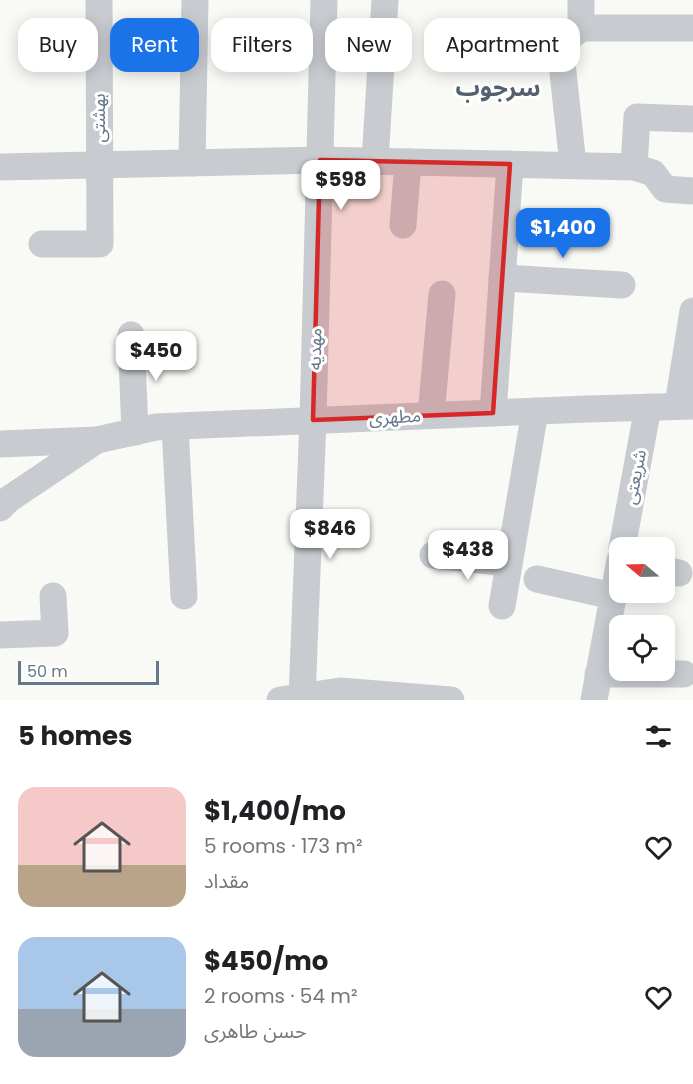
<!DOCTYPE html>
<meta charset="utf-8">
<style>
:root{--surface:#fff;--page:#f2f2f2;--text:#202124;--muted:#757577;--accent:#1a73e8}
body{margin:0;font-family:Poppins,"Noto Sans Arabic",sans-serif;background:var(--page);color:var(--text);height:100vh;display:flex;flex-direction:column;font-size:22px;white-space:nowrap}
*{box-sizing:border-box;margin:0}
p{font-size:20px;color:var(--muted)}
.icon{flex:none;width:33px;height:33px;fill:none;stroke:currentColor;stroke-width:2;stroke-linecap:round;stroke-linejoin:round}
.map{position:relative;height:700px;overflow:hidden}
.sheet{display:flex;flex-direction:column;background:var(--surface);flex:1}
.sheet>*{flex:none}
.hud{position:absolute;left:18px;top:18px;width:657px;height:54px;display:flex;gap:12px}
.needle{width:39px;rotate:289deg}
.fabs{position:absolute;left:609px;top:537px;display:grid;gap:12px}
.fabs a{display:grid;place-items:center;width:66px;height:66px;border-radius:12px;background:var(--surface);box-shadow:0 3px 15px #0003;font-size:30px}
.scale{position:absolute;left:18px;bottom:15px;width:141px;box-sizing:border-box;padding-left:6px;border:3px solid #65778a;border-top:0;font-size:16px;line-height:21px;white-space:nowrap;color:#65778a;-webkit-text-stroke:4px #fff;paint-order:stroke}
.price{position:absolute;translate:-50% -51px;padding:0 14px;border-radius:12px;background:#fff;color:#222;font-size:20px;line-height:39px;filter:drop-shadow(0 2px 3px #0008)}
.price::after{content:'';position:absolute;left:50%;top:36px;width:18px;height:14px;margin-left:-9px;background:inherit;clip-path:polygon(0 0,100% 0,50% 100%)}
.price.selected{background:var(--accent);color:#fff}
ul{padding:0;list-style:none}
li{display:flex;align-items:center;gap:18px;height:150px;padding:0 18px}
li span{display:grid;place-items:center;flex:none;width:168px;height:120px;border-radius:18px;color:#555}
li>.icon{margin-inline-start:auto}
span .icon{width:72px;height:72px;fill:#fffc;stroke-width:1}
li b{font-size:26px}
h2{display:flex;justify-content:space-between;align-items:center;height:72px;padding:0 18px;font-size:26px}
.tag{padding:0 21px;border-radius:18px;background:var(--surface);box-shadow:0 3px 15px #0003;font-size:21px;line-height:54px}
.tag.selected{background:var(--accent);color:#fff}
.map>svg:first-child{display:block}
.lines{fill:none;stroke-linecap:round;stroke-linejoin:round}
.minor{stroke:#c8ccd0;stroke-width:27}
.marked{fill:#d62828;fill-opacity:0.2;stroke:#d62828;stroke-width:4.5;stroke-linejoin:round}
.labels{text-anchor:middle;stroke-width:6;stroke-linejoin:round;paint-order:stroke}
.street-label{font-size:18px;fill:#65778a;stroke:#fff}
.district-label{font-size:24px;font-weight:bold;fill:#53616e;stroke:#fff}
</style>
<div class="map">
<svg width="693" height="700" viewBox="0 0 693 700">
<rect width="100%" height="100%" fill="#f9f9f6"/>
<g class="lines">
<!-- minor -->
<g class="minor">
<path d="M581,28h112"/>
<path d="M375,161l10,-161"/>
<path d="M192,163l3,-163"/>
<path d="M573,165l-13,-120 21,-17v-28"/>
<path d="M0,167l320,-7 314,7 3,-50 56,2"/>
<path d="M634,167l19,6 12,16 28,2"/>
<path d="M403,225l5,-63"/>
<path d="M42,244h58l-1,-244"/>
<path d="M502,278l120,7"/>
<path d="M131,335l4,97"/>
<path d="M678,405l15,-94"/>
<path d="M493,413l17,-249"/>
<path d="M431,415l11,-121"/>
<path d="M175,427l9,169"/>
<path d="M0,444l97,-4 59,-13 432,-18 105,-3"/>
<path d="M0,508l9,-9 88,-59"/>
<path d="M622,548l26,-141"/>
<path d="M433,555l75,8"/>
<path d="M664,570l15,3"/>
<path d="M537,579l76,17"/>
<path d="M502,606l33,-195"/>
<path d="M0,635l55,-2 -2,-37"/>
<path d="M598,674h86"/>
<path d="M302,698l11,-278 11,-420"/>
<path d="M280,700l60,-9 111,9"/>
<path d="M594,700l26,-140"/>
</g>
</g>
<!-- marked area -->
<path class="marked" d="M320,160l190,4 -17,249 -180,7z"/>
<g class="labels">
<!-- street labels -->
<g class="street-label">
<text transform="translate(99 118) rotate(-90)" y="6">بهشتی</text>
<text transform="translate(315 349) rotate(-89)" y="6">مهدیه</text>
<text transform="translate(395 417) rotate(-3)" y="6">مطهری</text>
<text transform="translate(635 477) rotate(-79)" y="6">شریعتی</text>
</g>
<!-- district labels -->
<g class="district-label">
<text x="498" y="96">سرجوب</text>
</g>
</g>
</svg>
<div class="fabs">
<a><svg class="needle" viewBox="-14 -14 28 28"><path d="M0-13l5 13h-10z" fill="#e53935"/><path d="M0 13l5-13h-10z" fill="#757577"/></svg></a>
<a><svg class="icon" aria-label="locate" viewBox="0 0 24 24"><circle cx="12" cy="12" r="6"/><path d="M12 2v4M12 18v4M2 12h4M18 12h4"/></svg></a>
</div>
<div class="scale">50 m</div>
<b class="price" style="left:341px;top:211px">$598</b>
<b class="price selected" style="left:563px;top:259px">$1,400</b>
<b class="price" style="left:156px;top:382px">$450</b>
<b class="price" style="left:330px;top:560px">$846</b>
<b class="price" style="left:468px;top:581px">$438</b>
<div class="hud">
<a class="tag">Buy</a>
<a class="tag selected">Rent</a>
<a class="tag">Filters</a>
<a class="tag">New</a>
<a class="tag">Apartment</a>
</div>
</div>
<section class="sheet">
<h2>5 homes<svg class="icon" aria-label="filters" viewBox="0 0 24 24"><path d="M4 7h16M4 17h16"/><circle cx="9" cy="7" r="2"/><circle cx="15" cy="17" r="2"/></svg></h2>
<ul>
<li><span style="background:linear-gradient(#f6c9c9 65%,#b9a48a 0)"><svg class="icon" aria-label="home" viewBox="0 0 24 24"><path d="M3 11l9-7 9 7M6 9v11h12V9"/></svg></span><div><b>$1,400/mo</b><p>5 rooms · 173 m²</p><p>مقداد</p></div><svg class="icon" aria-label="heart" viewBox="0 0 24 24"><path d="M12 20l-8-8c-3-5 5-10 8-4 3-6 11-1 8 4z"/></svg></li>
<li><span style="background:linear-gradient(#a9c7e8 60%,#9aa5b1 0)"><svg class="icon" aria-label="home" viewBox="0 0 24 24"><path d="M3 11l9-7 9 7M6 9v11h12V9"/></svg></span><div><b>$450/mo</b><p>2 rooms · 54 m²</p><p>حسن طاهری</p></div><svg class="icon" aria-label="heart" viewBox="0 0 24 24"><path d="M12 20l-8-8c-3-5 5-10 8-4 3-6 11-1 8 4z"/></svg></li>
</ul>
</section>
